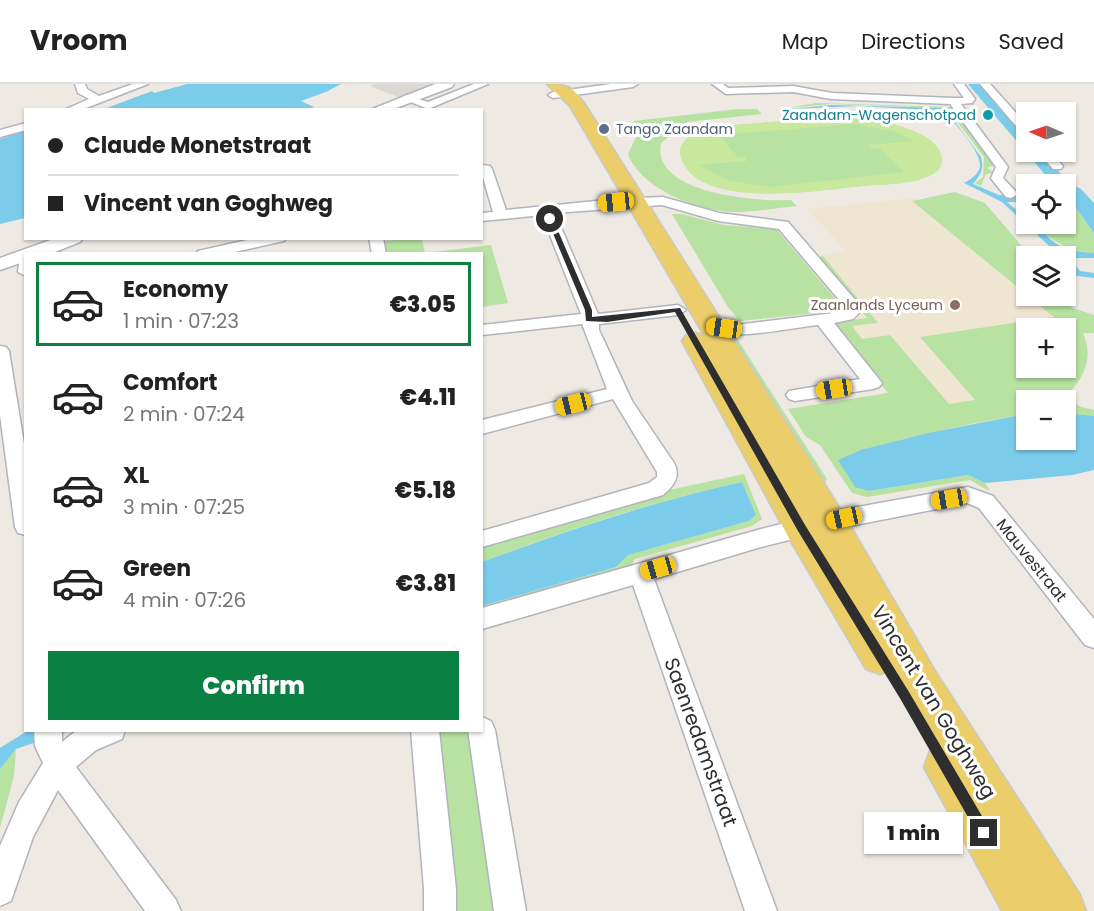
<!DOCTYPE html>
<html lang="en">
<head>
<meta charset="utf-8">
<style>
  body { margin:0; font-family:Poppins,sans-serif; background:#f2f2f2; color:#222; height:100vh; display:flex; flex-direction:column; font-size:22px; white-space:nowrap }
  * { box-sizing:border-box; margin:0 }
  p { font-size:20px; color:#767676 }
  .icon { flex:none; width:33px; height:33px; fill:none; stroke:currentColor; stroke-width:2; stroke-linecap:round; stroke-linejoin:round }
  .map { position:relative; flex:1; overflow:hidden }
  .side { position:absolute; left:24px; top:168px; width:459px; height:480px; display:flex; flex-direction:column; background:#fff; border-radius:0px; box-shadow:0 2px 4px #0004 }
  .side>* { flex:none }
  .banner { position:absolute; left:24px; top:24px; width:459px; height:132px; border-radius:0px; box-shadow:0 2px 4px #0004; display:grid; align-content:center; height:132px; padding:0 24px; background:#fff }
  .needle { width:39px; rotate:272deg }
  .tools { position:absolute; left:1016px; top:18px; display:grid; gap:12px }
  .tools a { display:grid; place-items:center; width:60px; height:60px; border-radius:0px; background:#fff; box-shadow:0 2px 4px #0004; font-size:30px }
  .end { position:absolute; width:27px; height:27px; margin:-14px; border:8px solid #2e2e2e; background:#fff; box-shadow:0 0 0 3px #fff }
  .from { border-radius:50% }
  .bubble { position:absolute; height:42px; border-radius:0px; background:#fff; box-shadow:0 2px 4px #0004; font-size:20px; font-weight:800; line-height:42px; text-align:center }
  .car { position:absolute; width:18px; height:36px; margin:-18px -9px; border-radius:8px; box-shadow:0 0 4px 2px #0007; background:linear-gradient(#f5c518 24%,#345 0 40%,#f5c518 0 76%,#345 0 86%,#f5c518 0) }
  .banner b { display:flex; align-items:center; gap:21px; height:57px; font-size:22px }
  .banner b+b { border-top:2px solid #e0e0e0 }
  .banner i { width:15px; height:15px; background:#222 }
  ul { padding:10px 0 0; list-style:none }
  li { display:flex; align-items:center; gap:18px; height:84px; margin:0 12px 9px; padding:0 12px; border:3px solid transparent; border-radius:0px }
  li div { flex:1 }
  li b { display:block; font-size:22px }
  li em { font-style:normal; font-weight:800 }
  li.on { border-color:#0b8043 }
  li>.icon { width:54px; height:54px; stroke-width:1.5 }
  .button { display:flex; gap:12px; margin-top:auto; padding:12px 24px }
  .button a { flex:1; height:69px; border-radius:0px; background:#0b8043; color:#fff; font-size:24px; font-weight:800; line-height:69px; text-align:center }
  header { display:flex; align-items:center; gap:36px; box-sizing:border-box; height:84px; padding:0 30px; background:#fff; border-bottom:2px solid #e0e0e0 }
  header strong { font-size:28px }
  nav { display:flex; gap:33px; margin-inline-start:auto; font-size:21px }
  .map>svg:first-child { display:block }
  .education { fill:#efe6d2 }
  .green { fill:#b7e2a1; fill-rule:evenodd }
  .pitch { fill:#c8e89e; fill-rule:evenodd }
  .plaza { fill:#dbd8d4 }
  .water { fill:#7bccea }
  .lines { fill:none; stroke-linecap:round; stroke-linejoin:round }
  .minor-casing { stroke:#b2b3bd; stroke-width:3 }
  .tertiary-casing { stroke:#b2b3bd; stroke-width:3 }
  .primary-casing { stroke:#c9c9c9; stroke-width:3 }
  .minor { fill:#fff; fill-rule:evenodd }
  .tertiary { fill:#fff; fill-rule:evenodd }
  .primary { fill:#ebce69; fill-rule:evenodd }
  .route { fill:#2e2e2e }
  .culture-dot { fill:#0f9aa8; stroke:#fff; stroke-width:2 }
  .service-dot { fill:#5c6f8a; stroke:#fff; stroke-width:2 }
  .education-dot { fill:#8d6e63; stroke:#fff; stroke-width:2 }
  .labels { text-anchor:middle; stroke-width:6; stroke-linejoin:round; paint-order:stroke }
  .far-culture-label { font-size:14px; fill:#0d838f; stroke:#fff; text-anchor:end }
  .far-service-label { font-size:14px; fill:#4e5e75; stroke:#fff; text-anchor:start }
  .far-education-label { font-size:14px; fill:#785e54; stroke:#fff; text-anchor:end }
  .street-label { font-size:16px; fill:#2e2e2e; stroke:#fff }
  .near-street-label { font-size:20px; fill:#2e2e2e; stroke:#fff }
</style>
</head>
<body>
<header>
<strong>Vroom</strong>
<nav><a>Map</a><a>Directions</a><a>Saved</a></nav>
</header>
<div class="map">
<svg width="1094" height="827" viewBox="0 0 1094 827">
  <rect width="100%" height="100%" fill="#eee9e2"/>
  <!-- education -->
  <path class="education" d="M914,114L929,118L1026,197V212H1043L1065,244H1026V284H1049L954,326L840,242L863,230L817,171L846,167L807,125Z"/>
  <!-- green -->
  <path class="green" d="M816,19L952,23L989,69L995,81L987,84L995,89L986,90L981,102L975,99L983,93L984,73L947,24L831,20L788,24Z
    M738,25H757L762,30L687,38L661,59C650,110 758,118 791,116L797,122C777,124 757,128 737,128C699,128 641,105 628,70L638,49L634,37Z
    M874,30L882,35L879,37C898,41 940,51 942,75C942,82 939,86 933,90C914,101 884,100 862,102C821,106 701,126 682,76C676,61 686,54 698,48L696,44Z
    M955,108L985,119L1030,172H1026V210L912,117Z
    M1065,120L1076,124L1094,149V169C1067,168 1053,156 1032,140H1065Z
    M672,130H682L724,141L776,145L845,226L740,237L728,223Z
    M408,155H422L425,169L491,161L508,219L482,223V170L385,169L383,161L385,157Z
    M823,172L878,239L852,242L862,255L890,251L949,320L975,316L920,253L1054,233L1027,212H1063L1072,224L1094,231V249H1083C1094,274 1084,296 1064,313L1081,323L1094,326V332L1065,329V316H1026V330C962,341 899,353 838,376L869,407L968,391L985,399L990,406H987L970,396L867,413L852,409L820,361L806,353L788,325L888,309L831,239L867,234L816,174ZM1026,244H1065V284H1026Z
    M722,249L734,250L827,395L825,400L816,401Z
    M744,390L762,435L752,442L635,475L629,486L482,528V522L616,483L627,471L749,437L756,431L742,398C653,417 567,446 482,478V463L669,406Z
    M433,647H473L500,827H453Z
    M16,665L14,692L0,744V685Z"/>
  <!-- pitch -->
  <path class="pitch" d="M874,30L882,35L879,37C898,41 940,51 942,75C942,82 939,86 933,90C914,101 884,100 862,102C821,106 701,127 682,76C676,61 686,54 698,48L696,44ZM855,40L893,47L913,57L868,61L872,65L879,64L904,88L770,103L730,97L699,81L747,77L745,73H738L719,51Z"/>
  <!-- plaza -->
  <path class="plaza" d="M374,0H432L434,2L403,15L370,2Z"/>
  <!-- water -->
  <path class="water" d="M187,0H341L328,7L301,17L314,23L308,25H104L152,7L154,9Z
    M968,0H981L1026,52V68H1040L1071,100L1081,105L1094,119V149L1076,124L1065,120V100H1053Z
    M831,21L945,24L981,73C984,86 981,90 973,100L999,111L1026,112V118H1007L1026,134V140C1039,140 1047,154 1057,160C1068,167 1081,168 1094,169V174H1070L1080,187L1094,189V194L1077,192L1065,178V172H1060L1002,118L964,99C971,95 978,91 980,83C982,68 954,39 945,27L859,22L790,25Z
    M25,47V134L0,140V55Z
    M1065,329L1094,332V386L1072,391L985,399L968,391L869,407L855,403L838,376L861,366L928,349L1026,330V356H1065Z
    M742,398L756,431L749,437L628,471L616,483L482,522V478C567,447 653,417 742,398Z
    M27,647H69L16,665L0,685V664Z"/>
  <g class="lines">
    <defs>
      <path id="minor" d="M75,0H85L87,5L99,12L133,0H148L81,26H64L89,15L78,9Z
        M474,0H488L428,25L401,14L406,11L428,18Z
        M611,0H638L633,3L553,14L548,11L553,8Z
        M712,0H723L728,4L793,2L832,9L953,14H964L954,0H964L975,15L972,19L961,20L1008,83L1003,94L1018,110L1011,114L1006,113L993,97L991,94L996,83L950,20L831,15L793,8L726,10Z
        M980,0H990L1026,40V50L1022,49Z
        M26,39V46L0,53V46Z
        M1038,68H1050L1063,82L1061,85H1053Z
        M482,81L490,82L492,85L506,126L616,115L663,113L719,129L788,138L863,225L853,235L834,239L882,299L879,303L873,305L795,317L789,315L786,311L789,307L860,295L818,241C797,243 717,260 704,243L712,238L736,241L842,228L846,224L779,145L718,137L662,121L555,129L598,230L678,221L686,226L678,231L599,240V246L632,317L674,379C681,392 674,402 663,411L482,463V447L649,399L657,393V388L613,315L482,350V336L607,305L582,240L482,251V241L581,230L542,131L482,137V129L493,128L482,90Z
        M256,154H286L284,157L226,170H196L198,167Z
        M369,154H383L386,170H372Z
        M26,175V192L18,188L19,179Z
        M0,262L6,263L9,267L26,372V451L18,449L15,443L0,331Z
        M968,403L993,412L1094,535V564L1085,561L979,424L967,419L830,446L761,463L654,495L777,827H745L633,501L482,545V524L761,445L830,428Z
        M482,633L491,637L495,646L526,827H494L468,646H482Z
        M34,646H62V658L77,646H125L122,655L96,666L76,683L176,816L181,827H145L58,706L33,753L11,817L0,822V762L19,718L43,679L35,662Z
        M411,646H439L456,805V827H424V805Z"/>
      <path id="tertiary" d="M435,0H454L452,3L391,26H370Z
        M56,154H83L80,158L50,170H26V177L0,186V174Z"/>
      <path id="primary" d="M547,0C569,0 574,4 586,22L842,428L935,587L1079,809L1086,827H1002L924,683L930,667L936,665L891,586L880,590L866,585L789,454L682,257L686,251L695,249L704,251L570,22Z"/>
    </defs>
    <!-- minor casing -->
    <use href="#minor" class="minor-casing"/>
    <!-- tertiary casing -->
    <use href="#tertiary" class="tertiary-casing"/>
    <!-- primary casing -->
    <use href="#primary" class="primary-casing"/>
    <!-- minor -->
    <use href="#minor" class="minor"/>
    <!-- tertiary -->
    <use href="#tertiary" class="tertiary"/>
    <!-- primary -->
    <use href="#primary" class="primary"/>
  </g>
  <!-- route -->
  <path class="route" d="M550,133L553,135L592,226V233L680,224L805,441L909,608L989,744L991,749L989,754L984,756L980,754L901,616L798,447L675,228L607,238L586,237L585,226L547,135Z"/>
  <!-- markers -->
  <circle class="culture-dot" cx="988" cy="31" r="6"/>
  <circle class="service-dot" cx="604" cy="45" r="6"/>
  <circle class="education-dot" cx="955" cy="221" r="6"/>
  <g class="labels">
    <!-- far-culture labels -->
    <g class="far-culture-label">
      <text x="976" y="36">Zaandam-Wagenschotpad</text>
    </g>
    <!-- far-service labels -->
    <g class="far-service-label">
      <text x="616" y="50">Tango Zaandam</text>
    </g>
    <!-- far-education labels -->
    <g class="far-education-label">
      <text x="943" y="226">Zaanlands Lyceum</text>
    </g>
    <!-- street labels -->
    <g class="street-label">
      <text transform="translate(1032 476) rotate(51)" y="6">Mauvestraat</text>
    </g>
    <!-- near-street labels -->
    <g class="near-street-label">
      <text transform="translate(934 618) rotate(59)" y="7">Vincent van Goghweg</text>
      <text transform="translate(701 658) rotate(70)" y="7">Saenredamstraat</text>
    </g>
  </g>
</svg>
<div class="tools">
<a><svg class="needle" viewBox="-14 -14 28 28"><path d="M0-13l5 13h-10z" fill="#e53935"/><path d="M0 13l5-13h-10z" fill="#767676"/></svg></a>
<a><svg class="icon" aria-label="locate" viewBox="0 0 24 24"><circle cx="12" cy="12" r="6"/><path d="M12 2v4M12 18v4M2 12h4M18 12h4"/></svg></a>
<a><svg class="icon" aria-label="layers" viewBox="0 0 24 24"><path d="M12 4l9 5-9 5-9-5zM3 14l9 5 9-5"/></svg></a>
<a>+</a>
<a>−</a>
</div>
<i class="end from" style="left:550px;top:135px"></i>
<i class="end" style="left:984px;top:749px"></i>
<div class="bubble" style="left:864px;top:728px;width:99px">1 min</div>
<i class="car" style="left:616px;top:118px;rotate:264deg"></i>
<i class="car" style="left:724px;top:244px;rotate:278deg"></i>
<i class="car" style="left:834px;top:305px;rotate:261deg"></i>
<i class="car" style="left:573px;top:320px;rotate:256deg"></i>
<i class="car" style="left:949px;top:415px;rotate:260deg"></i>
<i class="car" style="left:844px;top:434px;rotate:257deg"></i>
<i class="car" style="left:658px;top:484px;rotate:254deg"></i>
<div class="banner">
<b><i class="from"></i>Claude Monetstraat</b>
<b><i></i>Vincent van Goghweg</b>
</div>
<section class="side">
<ul>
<li class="on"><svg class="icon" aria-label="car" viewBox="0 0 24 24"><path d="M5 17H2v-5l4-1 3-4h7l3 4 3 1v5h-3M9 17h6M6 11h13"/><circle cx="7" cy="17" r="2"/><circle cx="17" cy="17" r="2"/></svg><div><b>Economy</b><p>1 min · 07:23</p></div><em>€3.05</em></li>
<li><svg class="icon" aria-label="car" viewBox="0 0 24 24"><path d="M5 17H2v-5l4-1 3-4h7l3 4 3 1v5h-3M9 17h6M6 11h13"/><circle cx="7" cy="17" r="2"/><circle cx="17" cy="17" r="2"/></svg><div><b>Comfort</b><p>2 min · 07:24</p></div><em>€4.11</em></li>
<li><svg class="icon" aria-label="car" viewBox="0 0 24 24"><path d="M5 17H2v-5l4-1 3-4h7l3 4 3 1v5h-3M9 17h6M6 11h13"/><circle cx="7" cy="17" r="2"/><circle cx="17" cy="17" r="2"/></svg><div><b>XL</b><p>3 min · 07:25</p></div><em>€5.18</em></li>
<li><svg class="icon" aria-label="car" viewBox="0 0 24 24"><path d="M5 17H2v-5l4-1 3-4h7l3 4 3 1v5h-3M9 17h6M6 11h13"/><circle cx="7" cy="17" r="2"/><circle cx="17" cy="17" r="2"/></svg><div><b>Green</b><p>4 min · 07:26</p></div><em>€3.81</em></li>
</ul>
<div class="button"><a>Confirm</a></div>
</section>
</div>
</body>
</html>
